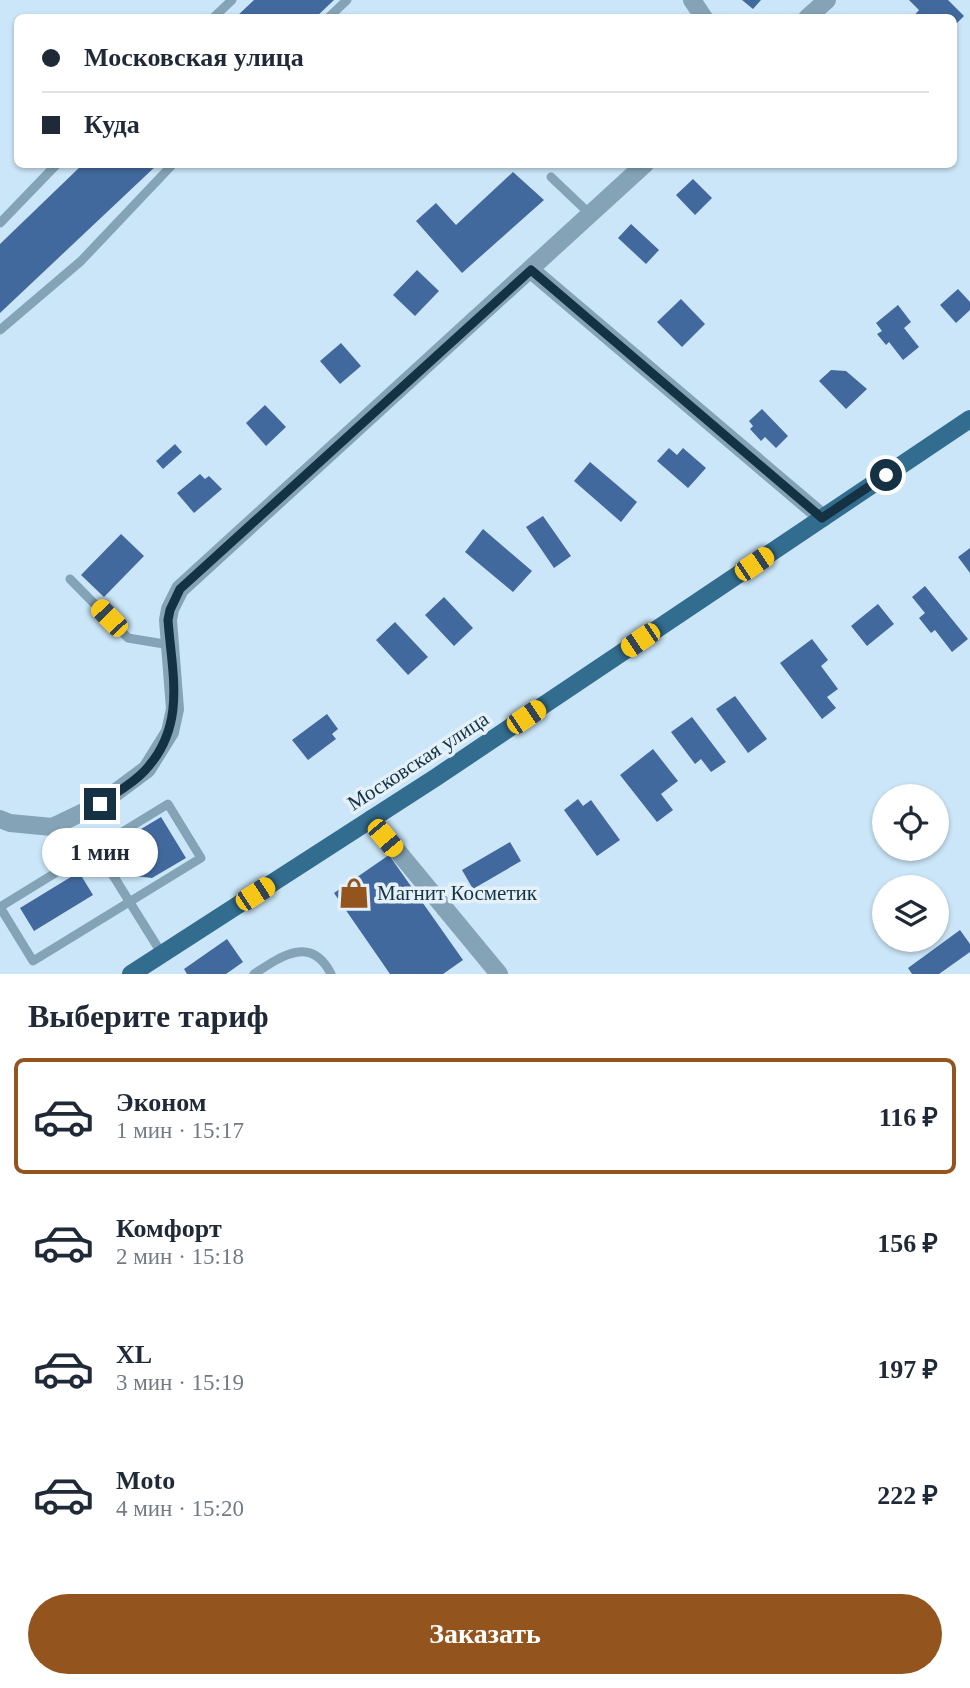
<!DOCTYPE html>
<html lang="ru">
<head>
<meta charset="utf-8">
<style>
  body { margin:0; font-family:"Times New Roman",serif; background:#f6f6f7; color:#1f2937; height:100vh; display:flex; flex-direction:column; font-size:26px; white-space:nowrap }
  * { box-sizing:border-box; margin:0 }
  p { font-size:23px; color:#747a83 }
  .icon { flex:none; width:38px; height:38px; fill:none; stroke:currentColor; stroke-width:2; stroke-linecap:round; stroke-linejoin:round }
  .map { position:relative; height:974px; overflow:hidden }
  .side { display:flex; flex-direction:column; background:#fff; flex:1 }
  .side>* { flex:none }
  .top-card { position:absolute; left:14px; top:14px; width:943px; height:154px; border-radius:10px; box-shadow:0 2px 5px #0004; display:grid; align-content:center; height:154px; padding:0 28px; background:#fff }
  .fabs { position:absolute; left:872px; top:784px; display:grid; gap:14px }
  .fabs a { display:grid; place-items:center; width:77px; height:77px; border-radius:50%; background:#fff; box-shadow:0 2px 5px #0004; font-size:35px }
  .end { position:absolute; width:32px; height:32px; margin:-16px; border:9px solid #143244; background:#fff; box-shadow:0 0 0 4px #fff }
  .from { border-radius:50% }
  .bubble { position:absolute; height:49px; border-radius:24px; background:#fff; box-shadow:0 2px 5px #0004; font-size:23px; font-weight:700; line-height:49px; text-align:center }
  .car { position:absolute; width:21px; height:42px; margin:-21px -10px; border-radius:9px; box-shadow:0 0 5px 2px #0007; background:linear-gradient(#f5c518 24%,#345 0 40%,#f5c518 0 76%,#345 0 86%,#f5c518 0) }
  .top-card b { display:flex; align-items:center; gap:24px; height:66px; font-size:26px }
  .top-card b+b { border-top:2px solid #e0e1e3 }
  .top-card i { width:18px; height:18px; background:#1f2937 }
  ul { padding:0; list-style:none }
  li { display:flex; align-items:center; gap:21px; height:116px; margin:0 14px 10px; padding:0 14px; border:4px solid transparent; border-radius:10px }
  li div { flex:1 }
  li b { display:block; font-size:26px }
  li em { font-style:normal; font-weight:700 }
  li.current { border-color:#94541d }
  li>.icon { width:63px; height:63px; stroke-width:1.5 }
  h2 { padding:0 28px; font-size:32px; line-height:84px }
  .button { display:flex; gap:14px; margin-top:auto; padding:14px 28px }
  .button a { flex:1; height:80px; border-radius:42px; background:#94541d; color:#fff; font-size:28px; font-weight:700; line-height:80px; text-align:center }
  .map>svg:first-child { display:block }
  .building { fill:#42699d }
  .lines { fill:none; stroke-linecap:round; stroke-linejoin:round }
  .lane { stroke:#85a3b6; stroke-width:9 }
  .street { stroke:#85a3b6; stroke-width:18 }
  .primary { stroke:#326c8e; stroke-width:18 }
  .route { stroke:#143244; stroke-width:9 }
  .labels { text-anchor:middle; stroke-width:7; stroke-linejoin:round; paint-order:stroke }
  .street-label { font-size:21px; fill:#143244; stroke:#e4f1fa }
  .poi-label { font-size:21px; fill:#143244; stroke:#e4f1fa; text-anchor:start }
</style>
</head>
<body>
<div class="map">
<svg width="970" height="974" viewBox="0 0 970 974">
  <rect width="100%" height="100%" fill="#cbe6f8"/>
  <!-- building -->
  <path class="building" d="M254,0H334L315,18H235Z
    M742,0H761L753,9Z
    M909,0H948L964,16L954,26V18H912L919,10Z
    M83,164H158L0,313V244Z
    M513,172L544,200L462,273L416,221L436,203L456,225Z
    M693,179L712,198L695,215L676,195Z
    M631,224L659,250L646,264L618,238Z
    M417,270L439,291L415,316L393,295Z
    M958,289L970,302V310L956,323L940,305Z
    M681,299L705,324L682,347L657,322Z
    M898,305L911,322L904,328L919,347L903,360L889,342L886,345L877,334L882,331L876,323Z
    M341,343L361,366L340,384L320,361Z
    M831,370L846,371L867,389L846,409L819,381Z
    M265,405L286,427L266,446L246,423Z
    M762,409L788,436L776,448L765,437L761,441L750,429L753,426L749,421Z
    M175,444L182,452L163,469L156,461Z
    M669,448L677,455L683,448L706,468L688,488L657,461Z
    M590,462L637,502L621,522L574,481Z
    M200,474L205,479L209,476L222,489L194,513L177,493Z
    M543,516L571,556L554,568L526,527Z
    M483,529L532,571L513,592L465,552Z
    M121,534L144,556L104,597L81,575Z
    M970,548V573L958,557Z
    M925,586L968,639L952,652L935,630L931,633L919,618L925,613L912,597Z
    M444,597L473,628L454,646L425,615Z
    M878,604L894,624L867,646L851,626Z
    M395,622L428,657L408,675L376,640Z
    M812,639L828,660L821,666L838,689L827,697L836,708L822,719L780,663Z
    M735,696L767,739L748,753L716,709Z
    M327,714L338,729L332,734L336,739L308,760L292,740Z
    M692,717L726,762L711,772L701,759L695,764L671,732Z
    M653,749L678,781L661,794L673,810L657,822L620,775Z
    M578,799L583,806L591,800L620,840L597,856L564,810Z
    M161,817L186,858L152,878L135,876L116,844Z
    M510,842L521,861L473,889L462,870Z
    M389,855L463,960L443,974H390L334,893Z
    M79,872L93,895L34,931L20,908Z
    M960,930L970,944V952L939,974H912L908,968Z
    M227,939L243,962L226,974H187L184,969Z"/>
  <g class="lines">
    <!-- lane -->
    <path class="lane" d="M213,18L232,0
      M328,18L347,0
      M551,177L591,215
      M0,223L57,164
      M0,330L81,261L173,164
      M70,579L128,638L170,645
      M0,907L33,961L201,858L168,804L96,848L162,954
      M0,907L96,848
      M254,974C280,957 311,934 331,974"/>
    <!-- street -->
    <path class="street" d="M692,0L704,18
      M807,18L827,0
      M531,270L823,518
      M0,819L10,823L52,827L100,804L147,769L170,732L175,709L168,620L170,609L180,589L645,164
      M371,819L499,974"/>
    <!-- primary -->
    <path class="primary" d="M131,974L435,778L970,419"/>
  </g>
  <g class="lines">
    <!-- route -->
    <path class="route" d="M100,804C115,793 136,782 148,767C186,723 172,674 168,620L170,610L180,589L531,270L822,518L886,475"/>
  </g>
  <!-- icons -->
  <defs>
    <symbol id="shop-bare" viewBox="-9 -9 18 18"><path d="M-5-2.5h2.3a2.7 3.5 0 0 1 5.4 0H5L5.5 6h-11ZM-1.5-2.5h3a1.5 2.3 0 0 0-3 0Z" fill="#94541d" stroke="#e4f1fa" stroke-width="2.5" paint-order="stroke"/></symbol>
  </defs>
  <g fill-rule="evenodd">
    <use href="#shop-bare" x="332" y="871" width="44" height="44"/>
  </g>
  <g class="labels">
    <!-- street labels -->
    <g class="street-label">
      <text transform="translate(418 761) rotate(-33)" y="7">Московская улица</text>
    </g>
    <!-- poi labels -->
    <g class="poi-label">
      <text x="377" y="900">Магнит Косметик</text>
    </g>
  </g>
</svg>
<div class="fabs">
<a><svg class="icon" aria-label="locate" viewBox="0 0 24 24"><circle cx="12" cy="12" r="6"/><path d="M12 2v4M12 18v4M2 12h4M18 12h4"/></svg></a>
<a><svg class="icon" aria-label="layers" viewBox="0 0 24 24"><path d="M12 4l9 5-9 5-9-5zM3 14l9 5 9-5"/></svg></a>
</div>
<i class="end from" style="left:886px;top:475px"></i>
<i class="end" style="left:100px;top:804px"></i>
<div class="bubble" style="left:42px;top:828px;width:116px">1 мин</div>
<i class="car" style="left:754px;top:564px;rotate:56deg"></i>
<i class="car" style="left:109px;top:618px;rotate:316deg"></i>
<i class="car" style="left:640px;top:640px;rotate:236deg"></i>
<i class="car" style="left:526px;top:717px;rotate:56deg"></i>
<i class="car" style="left:385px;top:838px;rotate:140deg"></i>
<i class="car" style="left:255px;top:894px;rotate:57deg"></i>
<div class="top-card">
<b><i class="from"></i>Московская улица</b>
<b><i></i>Куда</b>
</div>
</div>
<section class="side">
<h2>Выберите тариф</h2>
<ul>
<li class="current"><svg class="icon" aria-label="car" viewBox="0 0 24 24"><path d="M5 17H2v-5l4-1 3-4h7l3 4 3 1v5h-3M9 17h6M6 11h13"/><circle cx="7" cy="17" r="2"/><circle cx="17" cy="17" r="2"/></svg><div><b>Эконом</b><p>1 мин · 15:17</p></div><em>116 ₽</em></li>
<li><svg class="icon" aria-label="car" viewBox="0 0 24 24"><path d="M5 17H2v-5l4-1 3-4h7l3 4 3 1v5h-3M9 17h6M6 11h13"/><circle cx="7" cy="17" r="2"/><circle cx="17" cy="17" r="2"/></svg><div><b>Комфорт</b><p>2 мин · 15:18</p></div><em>156 ₽</em></li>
<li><svg class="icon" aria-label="car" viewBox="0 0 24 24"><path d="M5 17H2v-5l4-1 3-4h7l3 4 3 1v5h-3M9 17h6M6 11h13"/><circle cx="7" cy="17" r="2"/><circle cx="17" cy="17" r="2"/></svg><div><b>XL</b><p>3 мин · 15:19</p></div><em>197 ₽</em></li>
<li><svg class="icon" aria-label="car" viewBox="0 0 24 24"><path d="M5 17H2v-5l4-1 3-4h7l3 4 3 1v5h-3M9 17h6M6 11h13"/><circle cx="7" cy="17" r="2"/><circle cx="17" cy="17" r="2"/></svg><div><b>Moto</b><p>4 мин · 15:20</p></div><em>222 ₽</em></li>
</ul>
<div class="button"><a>Заказать</a></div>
</section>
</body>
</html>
